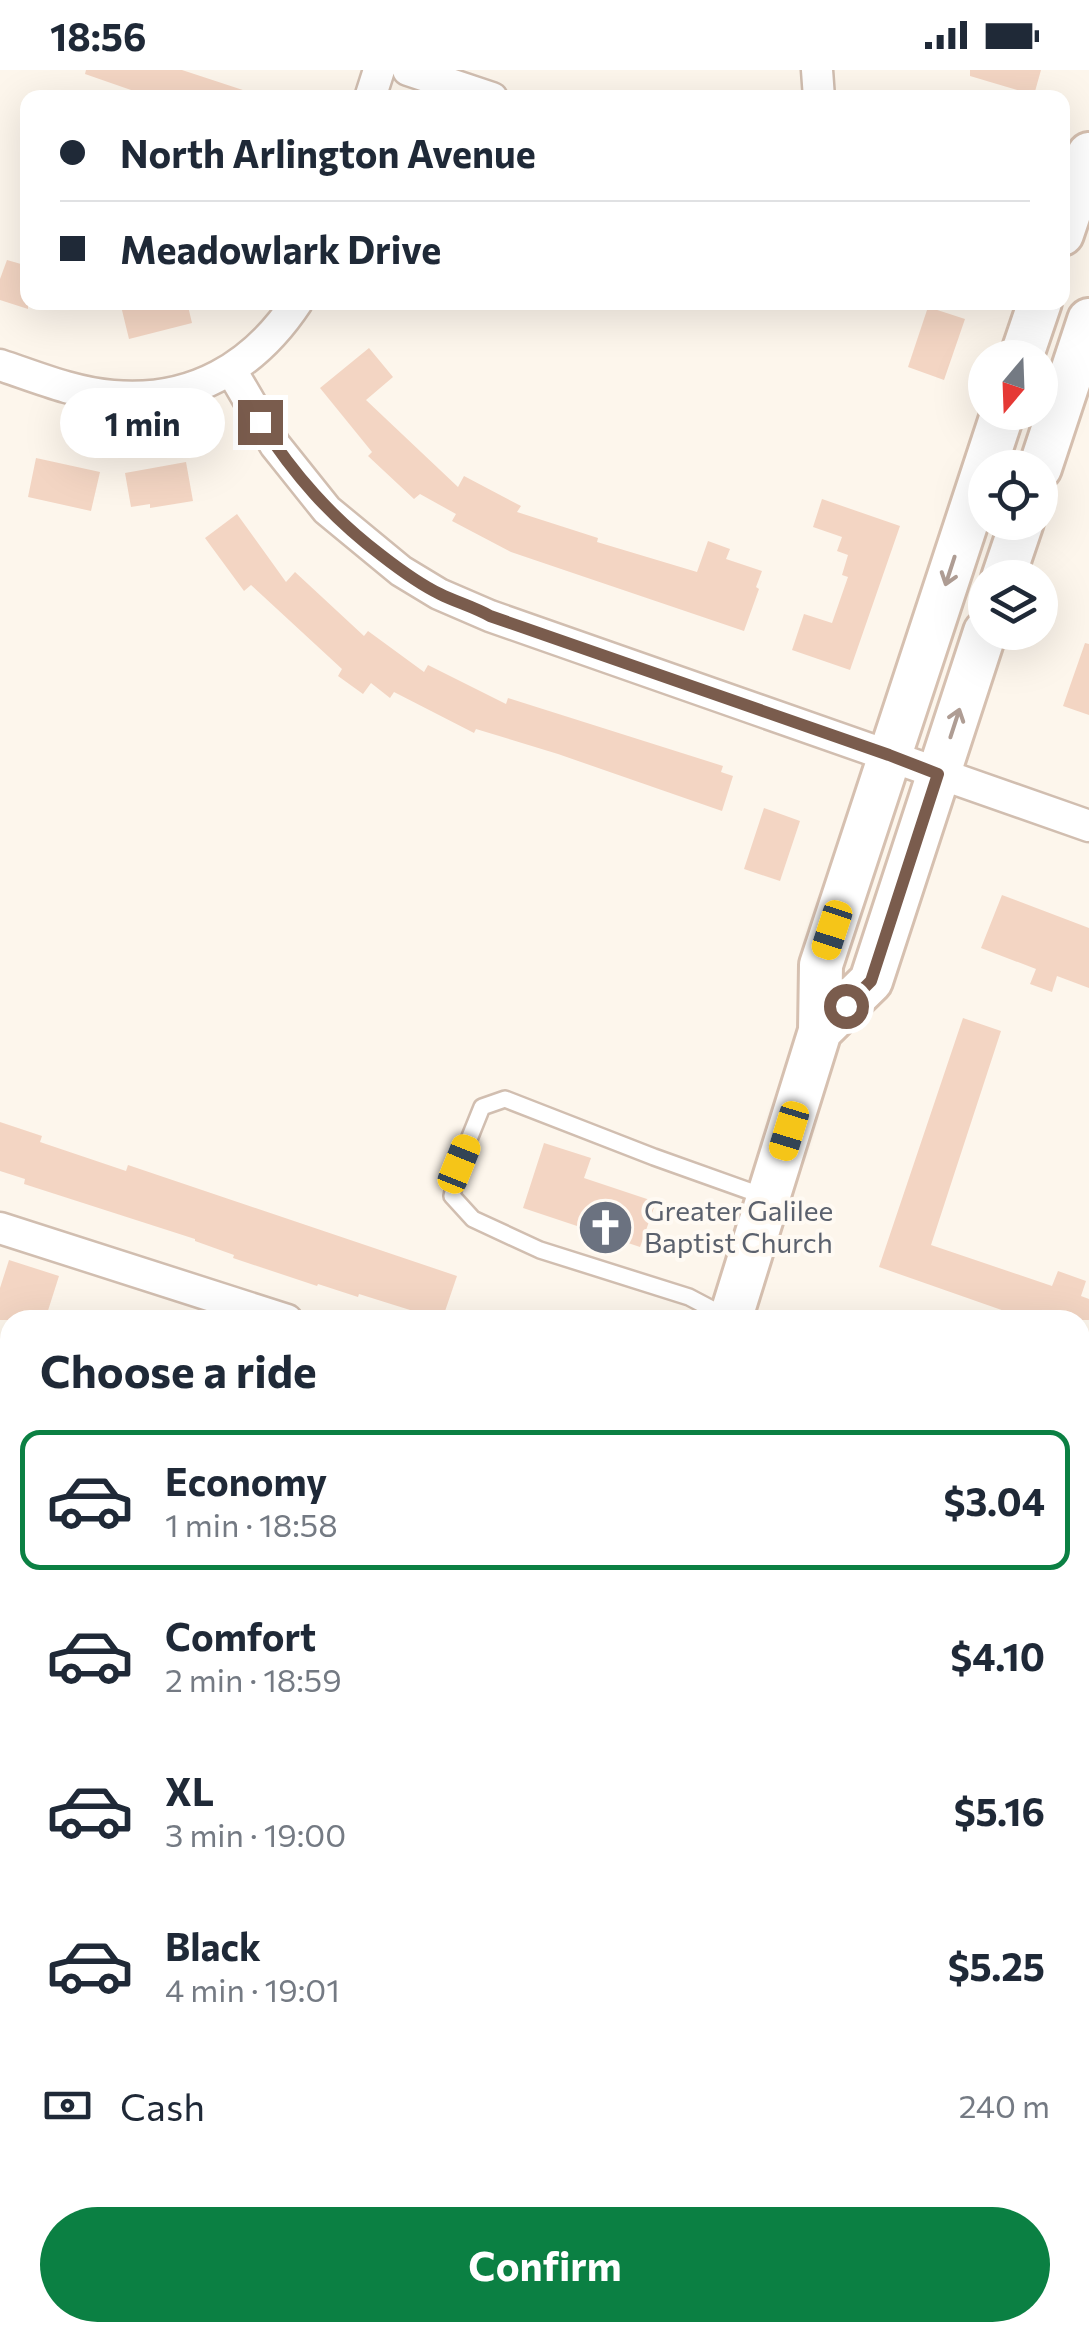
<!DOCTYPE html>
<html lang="en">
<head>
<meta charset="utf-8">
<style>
  body { margin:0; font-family:Commissioner,sans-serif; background:#f2f2f3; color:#1f2937; height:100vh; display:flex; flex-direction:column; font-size:38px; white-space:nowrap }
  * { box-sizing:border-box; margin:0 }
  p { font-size:32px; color:#747a83 }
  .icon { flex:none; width:55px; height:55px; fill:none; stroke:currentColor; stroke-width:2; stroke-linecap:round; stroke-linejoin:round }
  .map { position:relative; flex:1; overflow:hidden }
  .side { position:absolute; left:0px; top:1240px; width:1090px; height:1032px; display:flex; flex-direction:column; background:#fff; border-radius:30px 30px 0 0; box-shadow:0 10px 40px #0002 }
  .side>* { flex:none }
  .hud { position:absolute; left:20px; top:20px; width:1050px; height:220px; border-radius:20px; box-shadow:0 10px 40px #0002; display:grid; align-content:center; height:220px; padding:0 40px; background:#fff }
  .needle { width:65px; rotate:199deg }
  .tools { position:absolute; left:968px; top:270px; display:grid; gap:20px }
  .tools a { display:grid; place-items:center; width:90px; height:90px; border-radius:50%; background:#fff; box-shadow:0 10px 40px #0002; font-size:50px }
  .end { position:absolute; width:45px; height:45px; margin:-22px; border:12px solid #7a5c4d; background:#fff; box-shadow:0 0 0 5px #fff }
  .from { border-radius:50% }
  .bubble { position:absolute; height:70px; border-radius:35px; background:#fff; box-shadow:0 10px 40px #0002; font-size:32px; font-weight:700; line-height:70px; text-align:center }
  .car { position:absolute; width:30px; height:60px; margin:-30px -15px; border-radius:12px; box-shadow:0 0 8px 2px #0007; background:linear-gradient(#f5c518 24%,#345 0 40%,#f5c518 0 76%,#345 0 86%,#f5c518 0) }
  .hud b { display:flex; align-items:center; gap:35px; height:95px; font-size:38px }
  .hud b+b { border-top:2px solid #e0e1e3 }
  .hud i { width:25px; height:25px; background:#1f2937 }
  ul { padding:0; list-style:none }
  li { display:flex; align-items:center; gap:30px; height:140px; margin:0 20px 15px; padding:0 20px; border:5px solid transparent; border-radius:20px }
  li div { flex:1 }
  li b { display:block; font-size:38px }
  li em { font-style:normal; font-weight:700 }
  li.on { border-color:#0b8043 }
  li>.icon { width:90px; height:90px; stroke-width:1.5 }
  h2 { padding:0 40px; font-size:45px; line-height:120px }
  .pay { display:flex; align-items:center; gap:25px; height:110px; padding:0 40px; font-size:38px }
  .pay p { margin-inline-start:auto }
  .action { display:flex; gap:20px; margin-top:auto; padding:20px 40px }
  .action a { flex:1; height:115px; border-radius:60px; background:#0b8043; color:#fff; font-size:40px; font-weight:700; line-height:115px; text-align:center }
  .status { display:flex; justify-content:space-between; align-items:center; height:70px; padding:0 50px; background:#fff; direction:ltr }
  .status svg { height:28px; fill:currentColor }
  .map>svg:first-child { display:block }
  .building { fill:#f3d5c3 }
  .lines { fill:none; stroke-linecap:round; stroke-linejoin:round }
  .lane-casing { stroke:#d1beb0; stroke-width:20 }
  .street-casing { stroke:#d1beb0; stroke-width:35 }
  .secondary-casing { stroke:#d6c0b0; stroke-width:48 }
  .lane { stroke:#fff; stroke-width:15 }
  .street { stroke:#fff; stroke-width:30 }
  .secondary { stroke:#fff; stroke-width:42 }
  .oneway { stroke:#af9d94 }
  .route { stroke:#7a5c4d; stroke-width:12 }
  .labels { text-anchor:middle; stroke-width:8; stroke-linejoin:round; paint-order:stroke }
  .worship-label { font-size:28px; fill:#5b616d; stroke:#fffaf3; text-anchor:start }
</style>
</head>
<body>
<div class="status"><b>18:56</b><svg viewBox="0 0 49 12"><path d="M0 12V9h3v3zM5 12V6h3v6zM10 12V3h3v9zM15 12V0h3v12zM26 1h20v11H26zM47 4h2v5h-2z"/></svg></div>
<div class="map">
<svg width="1089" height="2272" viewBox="0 0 1089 2272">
  <rect width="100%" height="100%" fill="#fdf6ec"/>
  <!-- building -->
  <path class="building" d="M86,0H182L252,23L251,28H154L85,4Z
    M970,0H1041L1034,25L970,6Z
    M7,190L28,196V239L0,230V209Z
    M120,232H187L192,253L129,269Z
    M928,237L965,249L944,310L908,297Z
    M369,278L393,307L366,330L458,417L464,406L521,436L517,442L598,468L597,472L697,502L708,471L730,479L726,489L762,501L756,517L759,519L744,561L511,482L452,451L456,444L420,424L414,429L368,386L372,382L320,318Z
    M36,388L100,402L91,441L28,427Z
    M186,392L193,431L150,438V434L131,437L125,403Z
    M822,429L900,456L850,600L792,580L804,544L832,553L848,507L842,505L848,485L837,481L842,467L813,457Z
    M237,444L286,512L295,502L364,566L368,561L424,602L428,595L506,634L508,628L723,696L721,702L733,706L722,741L558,684L476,659L474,663L394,622L390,628L371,613L363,624L338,606L342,599L251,515L244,521L205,468Z
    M1085,573L1089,574V645L1063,636Z
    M764,738L800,751L780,811L744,799Z
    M1002,825L1089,858V918L1057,906L1052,922L1030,914L1036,899L981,878Z
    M963,948L1001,961L931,1175L1052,1216L1058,1201L1086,1211L1081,1226L1089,1229V1250H1030L879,1197Z
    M0,1052L42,1066L40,1072L126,1101L128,1095L457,1206L442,1250L359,1224L358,1227L318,1214L317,1216L233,1188L234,1185L195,1171V1169L24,1114L25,1109L0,1101Z
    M544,1073L591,1088L584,1108L656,1132L640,1177L523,1138Z
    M9,1190L59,1206L45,1250H0V1218Z"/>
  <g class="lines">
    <defs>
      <path id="lane" d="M727,1247L689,1227L540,1180L473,1149L452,1126L459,1094L482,1037L505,1029L654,1087L766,1127"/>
      <path id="street" d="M408,0L492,28
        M817,0L819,28
        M370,28L379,0
        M0,295C36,307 74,323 113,326C192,333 254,297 297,232
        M231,300L275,375L327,440L401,501L439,524L490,546L1089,756
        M0,1158L287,1250
        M0,1356L10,1360
        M1080,1372L1089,1375
        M0,1619L10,1622
        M0,1815L10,1819
        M1080,1836L1089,1809
        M60,2272L63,2262
        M124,2272L127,2262
        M936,2272L939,2262"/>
      <path id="secondary" d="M1062,164L1089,84
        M1021,288L1040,232
        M1040,398L1089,250
        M1003,508L1022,452
        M820,961L871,911L985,562
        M730,1250L820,961L821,895L1003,342
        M391,2272L394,2262"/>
    </defs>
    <!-- lane casing -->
    <use href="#lane" class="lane-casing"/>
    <!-- street casing -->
    <use href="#street" class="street-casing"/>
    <!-- secondary casing -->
    <use href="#secondary" class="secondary-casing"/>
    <!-- lane -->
    <use href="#lane" class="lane"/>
    <!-- street -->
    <use href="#street" class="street"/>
    <!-- secondary -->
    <use href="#secondary" class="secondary"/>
  </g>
  <!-- one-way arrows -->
  <defs><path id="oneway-shaft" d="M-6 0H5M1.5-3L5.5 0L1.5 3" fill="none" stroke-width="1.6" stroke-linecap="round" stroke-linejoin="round" transform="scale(2.5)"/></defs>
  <g class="oneway">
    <use href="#oneway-shaft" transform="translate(950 501) rotate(108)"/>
    <use href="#oneway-shaft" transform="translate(955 653) rotate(-72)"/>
  </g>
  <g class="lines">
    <!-- route -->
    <path class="route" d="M260,352C294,405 331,447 381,485C399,499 419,514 440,524C456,532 474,537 490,546L889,685L938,704L871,911L846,936"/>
  </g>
  <!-- icons -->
  <defs>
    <symbol id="church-disc" viewBox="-11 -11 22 22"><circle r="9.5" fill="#6b7280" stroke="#fffaf3"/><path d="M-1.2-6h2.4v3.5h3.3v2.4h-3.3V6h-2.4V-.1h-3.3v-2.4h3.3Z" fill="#fff"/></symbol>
  </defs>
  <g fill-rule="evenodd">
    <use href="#church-disc" x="574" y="1126" width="63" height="63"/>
  </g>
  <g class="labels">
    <!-- worship labels -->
    <g class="worship-label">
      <text x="644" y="1151">Greater Galilee<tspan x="644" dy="32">Baptist Church</tspan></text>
    </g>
  </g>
</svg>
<div class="tools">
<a><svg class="needle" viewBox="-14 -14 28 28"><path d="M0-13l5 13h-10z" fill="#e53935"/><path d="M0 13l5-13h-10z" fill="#747a83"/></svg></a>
<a><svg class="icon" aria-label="locate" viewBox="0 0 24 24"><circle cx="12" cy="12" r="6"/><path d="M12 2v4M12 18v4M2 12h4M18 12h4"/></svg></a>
<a><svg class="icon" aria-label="layers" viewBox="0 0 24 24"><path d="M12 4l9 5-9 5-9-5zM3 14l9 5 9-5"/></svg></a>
</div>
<i class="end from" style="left:846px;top:936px"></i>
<i class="end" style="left:260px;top:352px"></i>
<div class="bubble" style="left:60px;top:318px;width:165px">1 min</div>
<i class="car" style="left:832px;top:860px;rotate:198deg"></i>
<i class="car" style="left:789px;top:1061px;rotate:197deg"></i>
<i class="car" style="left:459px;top:1094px;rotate:22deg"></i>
<div class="hud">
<b><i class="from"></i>North Arlington Avenue</b>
<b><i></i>Meadowlark Drive</b>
</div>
<section class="side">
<h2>Choose a ride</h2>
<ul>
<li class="on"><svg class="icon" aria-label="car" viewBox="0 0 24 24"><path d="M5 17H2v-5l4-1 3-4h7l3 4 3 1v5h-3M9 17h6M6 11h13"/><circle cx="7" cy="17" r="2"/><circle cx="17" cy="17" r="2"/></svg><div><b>Economy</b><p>1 min · 18:58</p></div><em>$3.04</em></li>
<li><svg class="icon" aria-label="car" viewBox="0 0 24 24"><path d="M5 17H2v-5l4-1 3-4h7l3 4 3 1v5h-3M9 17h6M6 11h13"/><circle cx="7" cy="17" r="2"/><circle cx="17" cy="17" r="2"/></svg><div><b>Comfort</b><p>2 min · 18:59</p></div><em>$4.10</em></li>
<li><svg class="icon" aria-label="car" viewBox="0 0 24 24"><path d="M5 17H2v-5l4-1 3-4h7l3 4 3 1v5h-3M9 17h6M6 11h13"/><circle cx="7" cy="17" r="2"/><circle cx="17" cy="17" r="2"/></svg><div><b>XL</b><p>3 min · 19:00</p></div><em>$5.16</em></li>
<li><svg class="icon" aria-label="car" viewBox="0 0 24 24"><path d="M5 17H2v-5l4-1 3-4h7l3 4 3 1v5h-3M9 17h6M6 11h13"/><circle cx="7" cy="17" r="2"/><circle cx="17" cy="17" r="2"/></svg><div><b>Black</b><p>4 min · 19:01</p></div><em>$5.25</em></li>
</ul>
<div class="pay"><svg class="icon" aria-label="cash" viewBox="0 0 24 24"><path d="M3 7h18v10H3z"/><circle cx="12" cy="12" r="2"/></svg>Cash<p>240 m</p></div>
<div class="action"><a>Confirm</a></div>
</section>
</div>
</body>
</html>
